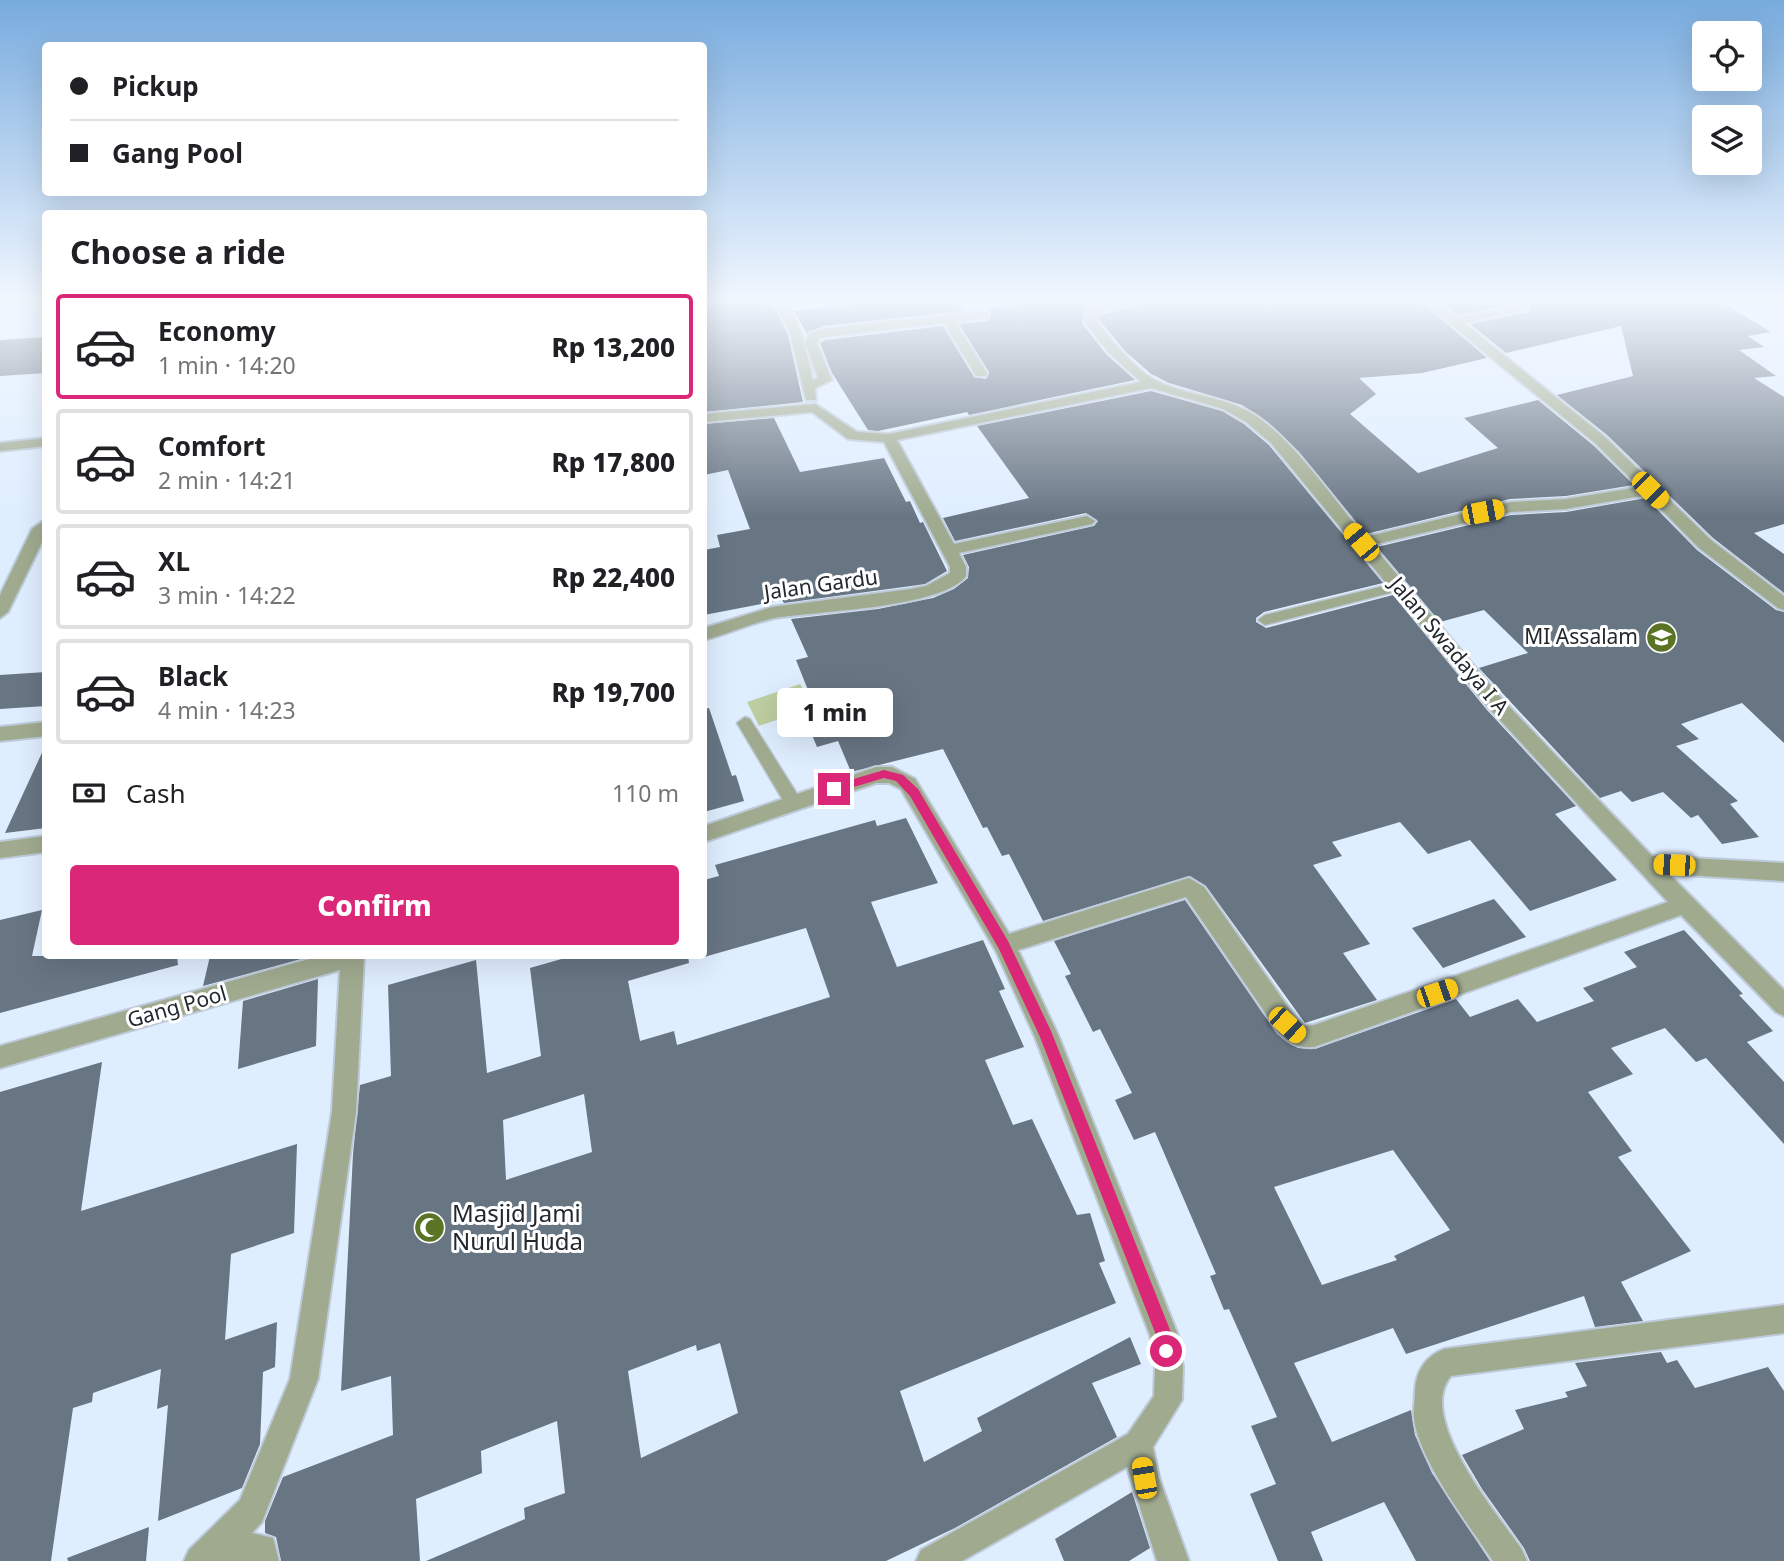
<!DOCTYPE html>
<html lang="en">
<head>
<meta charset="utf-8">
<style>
  body { margin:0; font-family:"Noto Sans",sans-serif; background:#f2f2f2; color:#202124; height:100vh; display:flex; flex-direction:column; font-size:26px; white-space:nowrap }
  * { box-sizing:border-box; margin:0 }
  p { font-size:23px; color:#757577 }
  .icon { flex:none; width:38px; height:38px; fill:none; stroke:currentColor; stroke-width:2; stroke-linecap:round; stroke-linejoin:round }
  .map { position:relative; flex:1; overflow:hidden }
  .drawer { position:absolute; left:42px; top:210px; width:665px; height:749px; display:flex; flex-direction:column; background:#fff; border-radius:7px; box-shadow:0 7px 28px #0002 }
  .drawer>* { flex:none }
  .banner { position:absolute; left:42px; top:42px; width:665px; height:154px; border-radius:7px; box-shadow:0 7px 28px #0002; display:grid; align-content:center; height:154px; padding:0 28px; background:#fff }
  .fabs { position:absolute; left:1692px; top:21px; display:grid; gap:14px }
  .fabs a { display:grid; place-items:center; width:70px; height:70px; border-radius:7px; background:#fff; box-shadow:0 7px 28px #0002; font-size:35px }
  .end { position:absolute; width:32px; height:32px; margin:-16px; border:9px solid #db2777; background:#fff; box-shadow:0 0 0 4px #fff }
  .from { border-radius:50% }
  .bubble { position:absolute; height:49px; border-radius:7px; background:#fff; box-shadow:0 7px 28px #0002; font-size:23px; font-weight:800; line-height:49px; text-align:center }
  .car { position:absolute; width:21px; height:42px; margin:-21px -10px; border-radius:9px; box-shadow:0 0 5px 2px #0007; background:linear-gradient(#f5c518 24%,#345 0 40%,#f5c518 0 76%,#345 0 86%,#f5c518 0) }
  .banner b { display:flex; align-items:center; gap:24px; height:66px; font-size:26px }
  .banner b+b { border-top:2px solid #e0e0e0 }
  .banner i { width:18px; height:18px; background:#202124 }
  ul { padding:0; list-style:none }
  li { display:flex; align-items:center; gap:21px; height:105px; margin:0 14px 10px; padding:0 14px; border:4px solid #e0e0e0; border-radius:7px }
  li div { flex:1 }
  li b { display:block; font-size:26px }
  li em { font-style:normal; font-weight:800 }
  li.on { border-color:#db2777 }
  li>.icon { width:63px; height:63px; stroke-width:1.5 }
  h2 { padding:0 28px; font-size:32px; line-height:84px }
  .pay { display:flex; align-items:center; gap:18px; height:77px; padding:0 28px; font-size:26px }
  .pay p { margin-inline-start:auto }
  .cta { display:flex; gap:14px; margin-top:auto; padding:14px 28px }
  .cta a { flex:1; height:80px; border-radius:7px; background:#db2777; color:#fff; font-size:28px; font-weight:800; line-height:80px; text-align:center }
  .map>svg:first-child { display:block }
  .green { fill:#becea2 }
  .building { fill:#687583; fill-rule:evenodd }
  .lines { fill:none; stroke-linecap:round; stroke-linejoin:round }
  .service-casing { stroke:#bdcad9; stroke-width:3 }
  .minor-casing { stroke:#bdcad9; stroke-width:4 }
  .service { fill:#a0aa8f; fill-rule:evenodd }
  .minor { fill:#a0aa8f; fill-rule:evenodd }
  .route { fill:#db2777 }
  .labels { text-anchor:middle; stroke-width:6; stroke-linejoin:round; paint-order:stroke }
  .street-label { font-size:21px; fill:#23282e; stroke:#fff }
  .poi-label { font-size:21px; fill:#23282e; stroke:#fff; text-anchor:end }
  .near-poi-label { font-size:24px; fill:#23282e; stroke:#fff; text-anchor:start }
</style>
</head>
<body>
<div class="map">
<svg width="1784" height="1561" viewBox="0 0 1784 1561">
  <rect width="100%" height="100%" fill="#dfeeff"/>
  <!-- green -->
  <path class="green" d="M800,684L814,707L759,726L747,702Z"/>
  <!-- building -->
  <path class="building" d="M704,300H771L788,335L803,402L704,412Z
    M887,300H957L964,311L823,326L807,334L794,311Z
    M1040,300H1116L1086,306L1082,323L1106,354L1135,380L969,415L967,412L878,431L868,430L832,373L820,343L825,340L943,326L974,377L986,379L989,372L959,324L988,321L991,312L988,309Z
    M1149,300H1419L1487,358L1422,373L1359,378L1376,394L1350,414L1418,473L1498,448L1464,418L1538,400L1593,445L1634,485L1566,496L1510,499L1366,534L1299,452L1269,423L1242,405L1169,383L1151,374L1126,352L1099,320V316Z
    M1438,300H1718L1771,332L1748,336L1764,347L1739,350L1776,376L1754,378L1784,397V524L1754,533L1784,554V593L1713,538L1607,435L1557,395L1633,376L1621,326L1506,353L1470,324L1530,312L1531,301L1457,315Z
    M46,337V373L0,376V340Z
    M1151,391L1222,411L1244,424L1269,445L1383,583L1264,612L1256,618V622L1266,628L1393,595L1487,710L1576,806L1555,814L1617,880L1530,911L1470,840L1428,854L1400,822L1332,842L1342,856L1313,865L1370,944L1343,953L1377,1000L1305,1023L1206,886L1190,876L1043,921L1009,854L1002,856L987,827L983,828L943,749L851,772L838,741L817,747L805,718L818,715L796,660L808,657L791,619L878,609L933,598L954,589L968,578L969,567L963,555L1094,526L1098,521L1086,513L955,541L943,518L1029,498L977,426Z
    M774,418L800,472L884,458L906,502L910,501L920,523L923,522L947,571L925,584L911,586L784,603L782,600L704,615V550L720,547L717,535L750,529L728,470L704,475V424Z
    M1646,498L1697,550L1776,610L1784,612V743L1742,703L1681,724L1699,739L1676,746L1738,801L1730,804L1759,837L1722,844L1698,815L1691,818L1663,792L1632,802L1621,791L1600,798L1479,668L1528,653L1484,610L1440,622L1377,547L1511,515L1566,512Z
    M46,672V706L0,709V675Z
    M709,708L732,776L736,775L744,801L704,812V709Z
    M46,744V828L5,833Z
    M906,818L938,883L871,902L897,967L983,940L1005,989L999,991L1024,1047L985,1060L1013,1125L1032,1119L1077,1215L1090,1213L1105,1261L1099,1263L1116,1303L900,1391L924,1462L982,1431L977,1418L1130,1337L1141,1364L1092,1383L1117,1437L955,1528L886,1561H426L525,1519L524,1508L565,1493L557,1421L481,1451L482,1473L416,1499L420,1561H281L276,1537L265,1533V1521L283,1477L393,1435L391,1376L341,1391L353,1154L360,1085L391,1076L388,985L476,960L487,1073L541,1056L530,968L572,956H688L689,963L628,981L640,1041L674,1031L677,1045L830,997L806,928L704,957V880L719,876L715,865L875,820L877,826ZM584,1094L592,1152L506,1180L503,1120ZM720,1343L738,1413L641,1458L628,1371L696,1345L697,1351Z
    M1494,899L1526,937L1443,968L1412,928Z
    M1185,900L1277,1034L1298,1048L1315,1049L1456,999L1470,1017L1518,999L1537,1022L1594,1001L1583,988L1637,967L1624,952L1684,930L1743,994L1739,995L1773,1031L1747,1042L1784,1082V1144L1706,1058L1696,1062L1665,1028L1611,1048L1633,1074L1588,1092L1632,1151L1618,1157L1691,1251L1621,1282L1643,1321L1595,1327L1584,1296L1406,1354L1393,1328L1294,1363L1332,1442L1411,1410L1415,1435L1432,1473L1490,1561H1416L1384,1502L1311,1532L1323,1561H1278L1250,1494L1276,1484L1251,1426L1277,1417L1229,1309L1224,1310L1210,1276L1216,1274L1155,1132L1134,1140L1115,1100L1132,1093L1100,1029L1093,1032L1065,976L1071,974L1054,941ZM1393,1150L1450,1230L1394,1256L1397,1260L1322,1285L1274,1187Z
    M42,910L32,956H177L178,965L0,1013V920Z
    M210,956H312L203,986Z
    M318,979L316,1046L238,1069L243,1001Z
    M102,1062L81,1211L297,1144L294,1233L231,1254L225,1340L277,1322L275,1367L263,1372L260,1444L242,1488L158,1521L168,1405L157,1409L161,1369L93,1393L92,1402L73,1408L51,1561H0V1092Z
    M1661,1352L1667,1363L1677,1360L1695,1388L1768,1367L1784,1391V1561H1530L1524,1548L1482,1489L1462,1455L1524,1429L1515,1410L1568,1397L1565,1392L1587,1386L1575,1363Z
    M1132,1492L1150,1548L1129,1561H1064L1055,1539Z
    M149,1527L146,1561H68L67,1558Z"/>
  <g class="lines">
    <defs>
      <path id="service" d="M1400,582L1407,586L1405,589L1265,625L1258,620L1265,615Z
        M745,717L750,719L799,797L801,802L799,807H787L737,723Z"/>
      <path id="minor" d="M774,300H786L802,334L813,380L818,378L805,343L810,333L823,329L984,311L988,312V318L955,322L987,373L986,376H976L944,323L825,337L819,338L817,343L832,380L815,388L816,400H806L790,334Z
        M1127,300H1146L1097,314L1096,321C1110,338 1137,372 1157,381C1187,396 1221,395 1253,414C1291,437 1336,502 1365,537L1511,502L1566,499L1639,487L1595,443L1421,300H1434L1456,318L1529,303V309L1464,323L1605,437L1711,540L1784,596V610L1778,608L1699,548L1647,495L1566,509L1511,512L1372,545L1501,698L1652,856L1784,863V881L1669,874L1784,990V1016L1776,1012L1681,915L1314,1047C1297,1048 1291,1044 1279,1033L1186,897L1018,950L1058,1035L1178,1335L1183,1367L1182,1400L1153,1447L1159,1478L1189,1561H1157L1127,1467L962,1561H916L921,1550L1128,1434L1154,1396L1155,1367L1150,1335L1035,1037L996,951L901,789L889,783H876L704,842V826L876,767H892L915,779L1009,934L1189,878L1204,887L1295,1017L1304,1026L1314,1025L1668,902L1489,708L1271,443L1246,422L1223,409L1151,388L897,440L954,544L1087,516L1095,521L1092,524L959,553L966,567V576C942,608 817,611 775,618C751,623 728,634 704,640V628L772,607L911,589L926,586L950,573V567L884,442L848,439L812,412L704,422V414L815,404L857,432L889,434L1141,382L1108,352L1084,321L1087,309Z
        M46,438V446L0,451V443Z
        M46,519V534L8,612L0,618V595L32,529Z
        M46,722V736L0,741V727Z
        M46,836V852L0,858V842Z
        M320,956H364L356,1112L318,1379L262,1522L252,1533L273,1538L279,1561H184L189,1550L240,1500L290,1379L332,1112L340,970L0,1068V1046Z
        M1784,1305V1333L1451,1376C1415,1418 1498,1514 1522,1550L1527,1561H1493C1469,1525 1418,1459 1414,1418C1413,1410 1415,1400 1415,1391C1416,1371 1426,1356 1444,1349Z"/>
    </defs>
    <!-- service casing -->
    <use href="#service" class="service-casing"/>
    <!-- minor casing -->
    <use href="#minor" class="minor-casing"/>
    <!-- service -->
    <use href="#service" class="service"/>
    <!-- minor -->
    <use href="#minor" class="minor"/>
  </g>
  <!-- sky -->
  <linearGradient id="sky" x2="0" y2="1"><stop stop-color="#78abde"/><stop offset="0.58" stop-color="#f1f7ff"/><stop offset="1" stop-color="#f1f7ff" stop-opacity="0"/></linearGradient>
  <rect width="1784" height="518" fill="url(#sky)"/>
  <!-- route -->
  <path class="route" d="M884,770L903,775L918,789L1008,941L1051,1031L1172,1335L1175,1351L1172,1356L1166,1359L1161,1356L1156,1335L1040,1037L999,949L910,796L896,781L884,778L834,793L829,789L830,786Z"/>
  <!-- icons -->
  <defs>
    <symbol id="school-disc" viewBox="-11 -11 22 22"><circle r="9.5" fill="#5b7324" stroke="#fff"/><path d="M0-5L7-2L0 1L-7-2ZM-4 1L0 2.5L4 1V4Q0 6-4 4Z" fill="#fff"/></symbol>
    <symbol id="mosque-disc" viewBox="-11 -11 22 22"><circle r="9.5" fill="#5b7324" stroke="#fff"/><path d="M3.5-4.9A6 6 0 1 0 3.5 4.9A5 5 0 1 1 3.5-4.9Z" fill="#fff"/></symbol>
  </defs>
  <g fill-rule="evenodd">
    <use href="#school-disc" x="1644" y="620" width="35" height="35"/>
    <use href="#mosque-disc" x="412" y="1210" width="35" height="35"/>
  </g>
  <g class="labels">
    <!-- street labels -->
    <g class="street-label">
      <text transform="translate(821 585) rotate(-8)" y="7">Jalan Gardu</text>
      <text transform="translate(1449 646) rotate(50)" y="7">Jalan Swadaya I A</text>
      <text transform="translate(177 1007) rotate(-16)" y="7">Gang Pool</text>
    </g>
    <!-- poi labels -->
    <g class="poi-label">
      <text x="1638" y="644">MI Assalam</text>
    </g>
    <!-- near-poi labels -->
    <g class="near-poi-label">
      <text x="452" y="1222">Masjid Jami<tspan x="452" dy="28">Nurul Huda</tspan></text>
    </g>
  </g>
</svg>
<div class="fabs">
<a><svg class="icon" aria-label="locate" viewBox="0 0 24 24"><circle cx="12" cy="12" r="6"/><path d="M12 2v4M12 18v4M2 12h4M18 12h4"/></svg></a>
<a><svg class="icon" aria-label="layers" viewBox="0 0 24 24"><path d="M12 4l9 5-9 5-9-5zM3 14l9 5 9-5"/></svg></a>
</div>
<i class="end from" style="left:1166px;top:1351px"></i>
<i class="end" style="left:834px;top:789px"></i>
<div class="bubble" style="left:777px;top:688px;width:116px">1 min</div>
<i class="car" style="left:1650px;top:490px;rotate:135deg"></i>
<i class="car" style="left:1483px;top:512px;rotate:79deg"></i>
<i class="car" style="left:1361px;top:542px;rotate:320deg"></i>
<i class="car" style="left:1674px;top:865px;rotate:272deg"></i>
<i class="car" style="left:1437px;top:993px;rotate:71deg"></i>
<i class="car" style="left:1287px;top:1025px;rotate:133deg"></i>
<i class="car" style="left:1144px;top:1478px;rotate:350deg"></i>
<div class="banner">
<b><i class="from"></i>Pickup</b>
<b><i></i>Gang Pool</b>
</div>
<section class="drawer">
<h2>Choose a ride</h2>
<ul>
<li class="on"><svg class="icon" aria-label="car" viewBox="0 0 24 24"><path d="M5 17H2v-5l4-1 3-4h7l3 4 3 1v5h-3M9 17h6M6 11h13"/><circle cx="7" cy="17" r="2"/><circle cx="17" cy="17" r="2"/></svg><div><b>Economy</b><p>1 min · 14:20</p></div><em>Rp 13,200</em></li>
<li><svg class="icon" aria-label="car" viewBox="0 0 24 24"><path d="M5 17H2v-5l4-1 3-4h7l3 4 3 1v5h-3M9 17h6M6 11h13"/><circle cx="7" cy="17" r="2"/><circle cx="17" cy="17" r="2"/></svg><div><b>Comfort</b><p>2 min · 14:21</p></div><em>Rp 17,800</em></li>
<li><svg class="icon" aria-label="car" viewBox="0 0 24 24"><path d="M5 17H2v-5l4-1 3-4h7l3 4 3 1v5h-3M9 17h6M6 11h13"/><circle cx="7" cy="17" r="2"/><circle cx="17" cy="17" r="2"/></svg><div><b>XL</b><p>3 min · 14:22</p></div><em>Rp 22,400</em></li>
<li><svg class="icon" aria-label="car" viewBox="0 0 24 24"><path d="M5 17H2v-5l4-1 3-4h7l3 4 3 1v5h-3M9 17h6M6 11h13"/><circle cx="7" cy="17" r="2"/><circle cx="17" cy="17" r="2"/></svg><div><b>Black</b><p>4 min · 14:23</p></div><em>Rp 19,700</em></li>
</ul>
<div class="pay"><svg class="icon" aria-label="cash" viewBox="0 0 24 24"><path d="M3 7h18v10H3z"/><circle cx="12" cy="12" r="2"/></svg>Cash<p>110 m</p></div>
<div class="cta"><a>Confirm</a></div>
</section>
</div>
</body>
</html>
